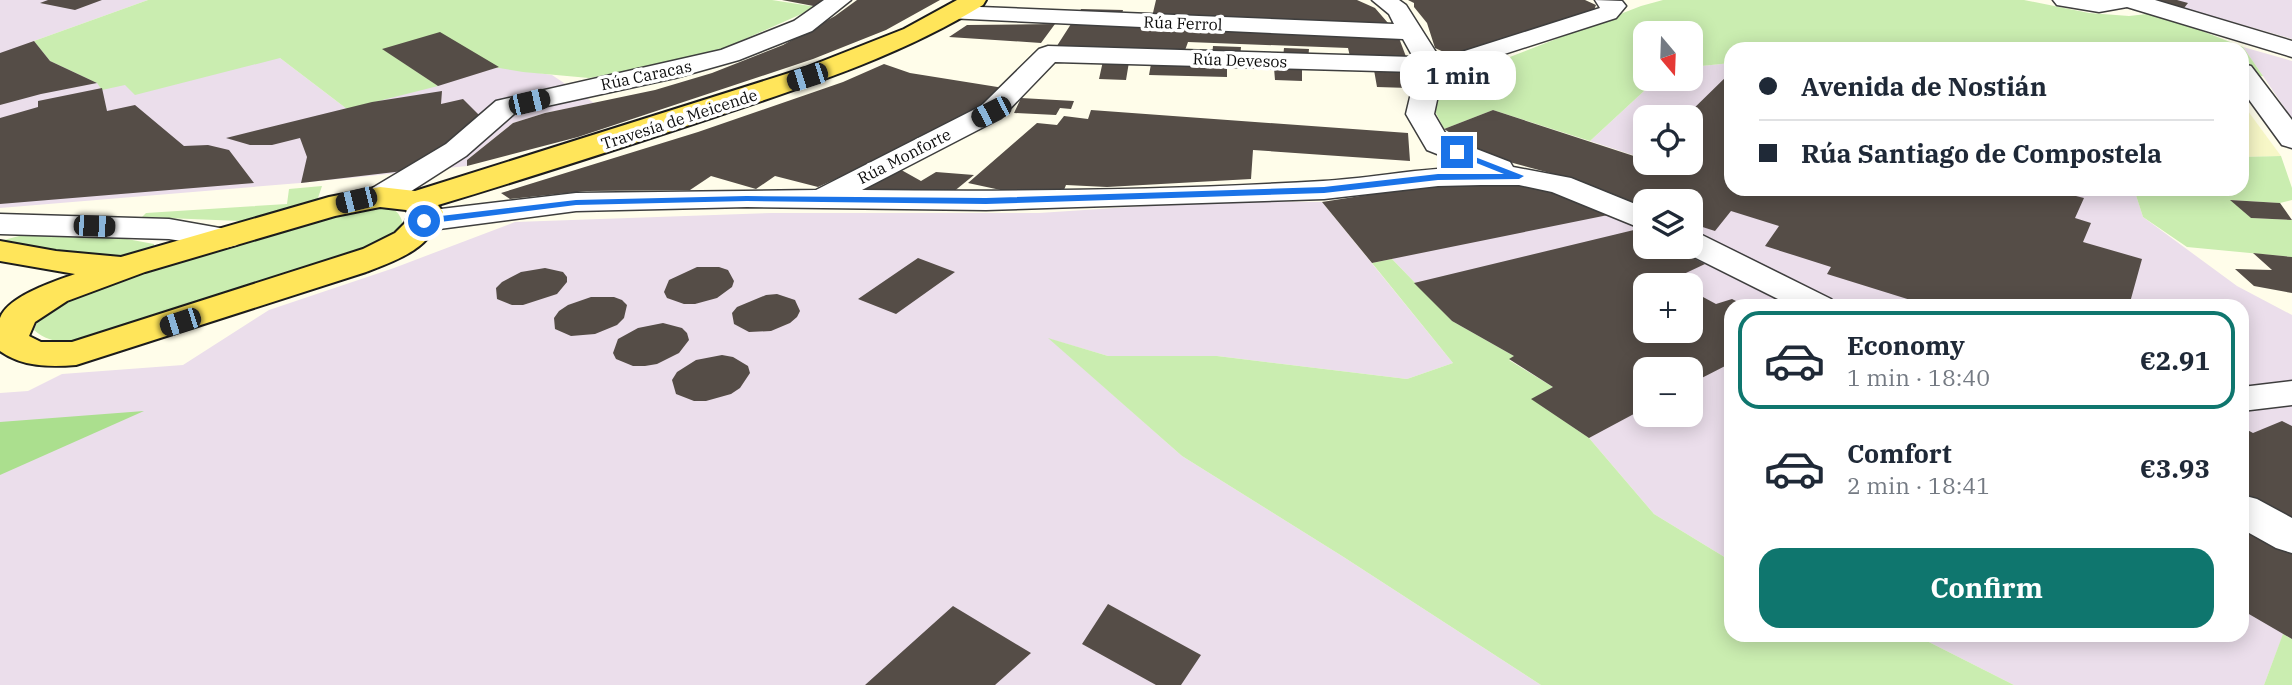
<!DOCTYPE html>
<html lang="en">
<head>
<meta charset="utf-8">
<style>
  body { margin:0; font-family:"IBM Plex Serif",serif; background:#f6f6f7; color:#1f2937; height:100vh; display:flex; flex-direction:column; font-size:26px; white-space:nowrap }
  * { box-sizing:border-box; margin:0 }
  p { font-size:23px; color:#747a83 }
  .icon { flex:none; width:38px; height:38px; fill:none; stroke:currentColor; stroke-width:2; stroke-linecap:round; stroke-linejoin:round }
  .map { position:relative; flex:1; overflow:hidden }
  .drawer { position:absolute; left:1724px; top:299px; width:525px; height:343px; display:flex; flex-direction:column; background:#fff; border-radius:21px; box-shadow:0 4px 18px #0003 }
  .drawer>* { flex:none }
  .hud { position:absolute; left:1724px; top:42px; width:525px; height:154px; border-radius:21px; box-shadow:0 4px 18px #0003; display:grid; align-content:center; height:154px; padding:0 35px; background:#fff }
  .needle { width:46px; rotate:161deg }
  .buttons { position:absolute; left:1633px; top:21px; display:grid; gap:14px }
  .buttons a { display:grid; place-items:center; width:70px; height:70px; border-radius:14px; background:#fff; box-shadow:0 4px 18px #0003; font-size:35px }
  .end { position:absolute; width:32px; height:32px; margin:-16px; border:9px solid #1a73e8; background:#fff; box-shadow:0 0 0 4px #fff }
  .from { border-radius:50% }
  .bubble { position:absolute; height:49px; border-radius:21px; background:#fff; box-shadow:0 4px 18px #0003; font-size:23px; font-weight:700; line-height:49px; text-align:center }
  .car { position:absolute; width:21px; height:42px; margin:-21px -10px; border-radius:9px; box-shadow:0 0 5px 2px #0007; background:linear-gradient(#222 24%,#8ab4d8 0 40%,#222 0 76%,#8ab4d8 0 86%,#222 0) }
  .hud b { display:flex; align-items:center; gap:24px; height:66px; font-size:26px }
  .hud b+b { border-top:2px solid #e0e1e3 }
  .hud i { width:18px; height:18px; background:#1f2937 }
  ul { padding:12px 0 0; list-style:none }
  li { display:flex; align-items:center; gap:21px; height:98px; margin:0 14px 10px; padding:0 21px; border:4px solid transparent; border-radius:21px }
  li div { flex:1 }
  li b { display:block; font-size:26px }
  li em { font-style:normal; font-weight:700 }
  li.active { border-color:#0f766e }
  li>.icon { width:63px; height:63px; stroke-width:1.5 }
  .primary-button { display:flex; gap:14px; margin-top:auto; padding:14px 35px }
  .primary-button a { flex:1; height:80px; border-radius:21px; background:#0f766e; color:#fff; font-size:28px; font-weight:700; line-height:80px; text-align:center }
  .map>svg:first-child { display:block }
  .industrial { fill:#ebdeeb; fill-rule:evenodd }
  .farmland { fill:#f7f7c7 }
  .green { fill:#caedb0 }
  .forest { fill:#abdf8e }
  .building { fill:#554d47 }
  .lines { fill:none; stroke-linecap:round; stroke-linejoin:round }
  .minor-casing { stroke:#3e3e3e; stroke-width:3 }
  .major-casing { stroke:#1c1c1c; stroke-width:4 }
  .minor { fill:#fff; fill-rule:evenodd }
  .major { fill:#ffe55a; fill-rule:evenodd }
  .route { fill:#1a73e8 }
  .labels { text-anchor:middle; stroke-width:7; stroke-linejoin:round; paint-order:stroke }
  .far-street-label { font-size:16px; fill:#0b0b0b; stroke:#fff }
</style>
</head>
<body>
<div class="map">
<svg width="2292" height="685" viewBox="0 0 2292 685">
  <rect width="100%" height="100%" fill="#fffdea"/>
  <!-- industrial -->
  <path class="industrial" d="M0,0H148L34,41L280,58L347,109L499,67L552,75L594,103L545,113L513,123L467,160V166L300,183L0,208Z
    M2148,0H2292V39L2184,8Z
    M2243,47L2292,61V119L2263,76Z
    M1731,63V189H2134L2143,217L2237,286L2292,315V639L2283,635L2264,685H2014L1915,635H2242V306H1731V561L1654,514L1589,438L1531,399L1552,387L1509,359L1513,356L1452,321L1392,259L1543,187H1593L1645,208V247H1690V201H1672L1696,175L1656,163H1690V117H1645V159L1590,141L1657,79H1690L1691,67ZM1645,285H1690V331H1645ZM1645,369H1690V415H1645Z
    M1221,201L1322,202L1453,363L1407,379L1217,356H1108L1050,339L1182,456L1342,556L1541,685H0V393L28,391L62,374L183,365L269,310L394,268L515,222L772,213H1039Z"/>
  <!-- farmland -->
  <path class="farmland" d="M2242,103L2281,156L2242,157Z"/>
  <!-- green -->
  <path class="green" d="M148,0H772L817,7L718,51L653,67L589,78L523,72L383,49L438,86L347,109L280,58L135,95L125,85L102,90L97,83L50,61L34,41Z
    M1663,0H2024L2089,13L2129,16L2156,13L2243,47L2263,76L2242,80V49H1731V63L1691,67L1690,33H1645V79H1657L1590,141L1493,110L1444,129L1432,105L1453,79L1641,6Z
    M2281,156L2292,188V200L2280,203L2231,200L2251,218L2292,220V257L2187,247L2143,217L2134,189H2242V157Z
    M322,186L317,201L240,221L142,217L146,213L287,204L289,189Z
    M378,206C392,208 399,209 403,224L393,235L378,245L86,340C66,342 49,344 34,330L38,320L82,290L340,210Z
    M44,234L116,237L154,244V250C104,266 51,251 0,241L23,235Z
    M1392,259L1452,321L1514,356L1509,360L1553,387L1532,399L1589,438L1654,514L1731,561V635H1915L2014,685H1541L1342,556L1182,456L1048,338L1108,356H1217L1407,379L1453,363L1372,263Z
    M2283,634L2292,639V685H2264Z"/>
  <!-- forest -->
  <path class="forest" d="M144,411L0,475V422Z"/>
  <!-- building -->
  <path class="building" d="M48,0H102L75,10L40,3Z
    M782,0H835L824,8Z
    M857,0H940L886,30L813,59L578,137L467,166V160L513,123L545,113L655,90L712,73L783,45L835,16Z
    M1156,0H1357L1375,8L1388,23L1377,25L1152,17Z
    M1408,0H1585L1596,5L1594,10L1462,51L1446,53L1435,48L1427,23L1414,7V3Z
    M2153,0H2177L2188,3L2184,8Z
    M1081,9L1123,10L1121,18L1078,16Z
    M1055,24L1041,43L949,37L967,25Z
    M1071,24L1399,38L1408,62L1351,61L1348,48L1188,42L1183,56L1053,52Z
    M440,32L499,67L438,86L382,49Z
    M34,41L50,61L97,83L41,94L0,105V53Z
    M1213,46L1241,47L1240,58L1212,57Z
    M1284,48L1309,49L1308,60L1283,58Z
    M1103,61L1129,62L1126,80L1099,79Z
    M884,64L910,73L1010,89L951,127L818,187L775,176L756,189L711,176L690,190L587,191L510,199L501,193L698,132L843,82Z
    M1151,64L1227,65V77L1149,75Z
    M1274,68L1302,69V81L1275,80Z
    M1374,70L1406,71L1409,88L1377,87Z
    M1731,72V189H2048L2084,198L2075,218L2091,223L2083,242L2142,259L2129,306H1915L1917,302L1827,274L1831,267L1765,246L1779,226L1731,211L1715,231L1690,223V201H1645V208L1576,180L1487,156L1444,129L1493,110L1643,159L1645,157V163H1690V117H1685Z
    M102,88L107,111L135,105L184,146L208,145L229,150L254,183L0,204V118L38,107V101Z
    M442,91L441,104L463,99L479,115L480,124L412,170L301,183L307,157L300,138L272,145H250L226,138L372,102Z
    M1021,98L1074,101L1071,109L1060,108L1056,115L1014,113Z
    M1091,110L1408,133L1410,161L1253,150L1251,179L1107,187L1066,185L1064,190L1019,194L968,183L1037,123L1057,125L1064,116L1088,119Z
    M896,167L921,181L936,172L974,175L947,197L841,194Z
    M1481,183L1543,187L1613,214L1372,263L1322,202L1424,186Z
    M2230,200L2280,203L2292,220L2251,218Z
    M1638,229L1645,233V247H1672L1705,264L1671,280L1681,285H1645V331H1690V290L1716,304L1732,299L1746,306H1731V363L1690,384V369H1645V408L1589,438L1531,399L1553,387L1509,359L1514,356L1452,321L1414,283Z
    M2253,253L2292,257V293L2254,286L2235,269L2272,270Z
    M918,258L955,272L896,314L858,299Z
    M697,267H719L728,270L734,281L732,287L717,298L695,304H684L667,298L664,292L669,280Z
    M545,268L563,272L567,277V282L557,294L523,305H512L497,299L496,288L502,282L521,272Z
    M766,295L777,294L795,300L800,311L797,317L790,323L771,331L749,332L734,324L732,313L737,307Z
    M591,297H614L622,300L627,305L624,318L617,325L595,334L571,336L555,329L554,318L559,311L568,305Z
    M663,323L682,328L687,333L689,340L679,353L657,364L645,366H633L616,359L613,353L618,339L638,328Z
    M722,355L733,357L748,366L750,373L740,388L731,394L706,401H694L676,394L672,380L677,372L696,360Z
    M2282,421L2292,426V528L2242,502V427L2253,433Z
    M2242,526L2292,553V639L2242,610Z
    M1108,604L1201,655L1181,685H1156L1082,644Z
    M953,606L1031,653L995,685H865Z"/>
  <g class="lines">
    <defs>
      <path id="minor" d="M824,0H851L812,31L739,60L675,78L515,113L466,156L391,204L380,206L369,204L365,197L369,190L446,144L496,101L721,50L794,21Z
        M1372,0H1399L1406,5L1439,57L1449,56L1600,8L1595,0L1622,1L1626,6L1616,18L1461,68L1443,72L1434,114L1448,138L1510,162L1513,167L1571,178L1645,208V230L1552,192L1519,185H1481L1438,186L1324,199L986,210L747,207L576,211L424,231L413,228L408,221L413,214L424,211L576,193L816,190L981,106L1039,49L1048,46L1413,57L1403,39L947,18L943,13L947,8L955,6L1394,24L1389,14ZM1055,62L1416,72L1406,114L1427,150L1470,167C1421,168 1372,178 1323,181C1171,190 1014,192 862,190L1001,118Z
        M2053,0H2155L2292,41V57L2127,7L2099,12L2057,5Z
        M2242,64L2251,66L2292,120V148L2282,145L2242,90Z
        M0,214L169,219L237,231L241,238L237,245L225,248L169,239L0,234Z
        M1690,232L1702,235L1831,299L1837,306H1792L1678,249L1677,247H1690Z
        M2292,381V405L2242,411V387Z
        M2242,495L2257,499L2292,518V553L2276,548L2242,529Z"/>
      <path id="major" d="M957,0H986L983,5C900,56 809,85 717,116C624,147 531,177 438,205L443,212C430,249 400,259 366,272L76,365C50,367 22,367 0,351C0,342 0,327 0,318C8,296 55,281 75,274L0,261V241L56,251L121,257L329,197L380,187L415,191L805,68L904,29ZM380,207L406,210L409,213L405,223L395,233L363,249L72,342H41L29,336L35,322L67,301L145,272L335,216Z"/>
    </defs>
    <!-- minor casing -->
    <use href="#minor" class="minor-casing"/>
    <!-- major casing -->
    <use href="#major" class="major-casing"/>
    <!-- minor -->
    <use href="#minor" class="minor"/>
    <!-- major -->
    <use href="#major" class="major"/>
  </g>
  <!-- route -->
  <path class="route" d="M1457,150L1524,176L1519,179L1438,180L1324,193L986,204L747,201L576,205L424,224L419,221L424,218L576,200L747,196L986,198L1324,187L1438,174H1504L1454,154V151Z"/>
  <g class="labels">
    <!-- far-street labels -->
    <g class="far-street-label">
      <text transform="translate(1183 23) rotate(2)" y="6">Rúa Ferrol</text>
      <text transform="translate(1240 60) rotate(2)" y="6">Rúa Devesos</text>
      <text transform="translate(646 75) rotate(-12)" y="6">Rúa Caracas</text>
      <text transform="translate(679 119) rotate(-18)" y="6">Travesía de Meicende</text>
      <text transform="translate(904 156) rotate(-27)" y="6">Rúa Monforte</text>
    </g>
  </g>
</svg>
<div class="buttons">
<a><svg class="needle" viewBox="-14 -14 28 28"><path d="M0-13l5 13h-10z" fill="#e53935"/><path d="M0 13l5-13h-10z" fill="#747a83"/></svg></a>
<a><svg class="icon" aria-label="locate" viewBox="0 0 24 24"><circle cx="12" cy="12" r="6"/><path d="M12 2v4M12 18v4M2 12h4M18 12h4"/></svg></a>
<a><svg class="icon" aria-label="layers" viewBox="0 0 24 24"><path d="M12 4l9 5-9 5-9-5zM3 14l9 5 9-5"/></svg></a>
<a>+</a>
<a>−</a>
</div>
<i class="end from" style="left:424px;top:221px"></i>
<i class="end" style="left:1457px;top:152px"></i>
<div class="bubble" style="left:1400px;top:51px;width:116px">1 min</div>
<i class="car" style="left:807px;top:77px;rotate:252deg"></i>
<i class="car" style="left:529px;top:102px;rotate:77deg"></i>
<i class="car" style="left:991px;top:112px;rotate:243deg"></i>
<i class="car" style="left:356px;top:200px;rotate:256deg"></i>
<i class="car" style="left:94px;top:226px;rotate:92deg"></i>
<i class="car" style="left:180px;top:322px;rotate:252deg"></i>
<div class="hud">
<b><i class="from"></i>Avenida de Nostián</b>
<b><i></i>Rúa Santiago de Compostela</b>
</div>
<section class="drawer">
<ul>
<li class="active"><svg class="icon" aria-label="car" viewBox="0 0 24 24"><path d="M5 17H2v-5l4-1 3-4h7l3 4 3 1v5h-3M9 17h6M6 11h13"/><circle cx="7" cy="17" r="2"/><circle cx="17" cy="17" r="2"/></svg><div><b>Economy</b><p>1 min · 18:40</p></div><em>€2.91</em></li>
<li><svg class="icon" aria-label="car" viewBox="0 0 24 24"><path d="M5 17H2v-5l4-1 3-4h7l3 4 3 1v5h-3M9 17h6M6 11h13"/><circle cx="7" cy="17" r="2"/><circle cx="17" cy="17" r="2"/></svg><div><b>Comfort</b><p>2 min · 18:41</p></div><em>€3.93</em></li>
</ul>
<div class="primary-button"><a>Confirm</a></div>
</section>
</div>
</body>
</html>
